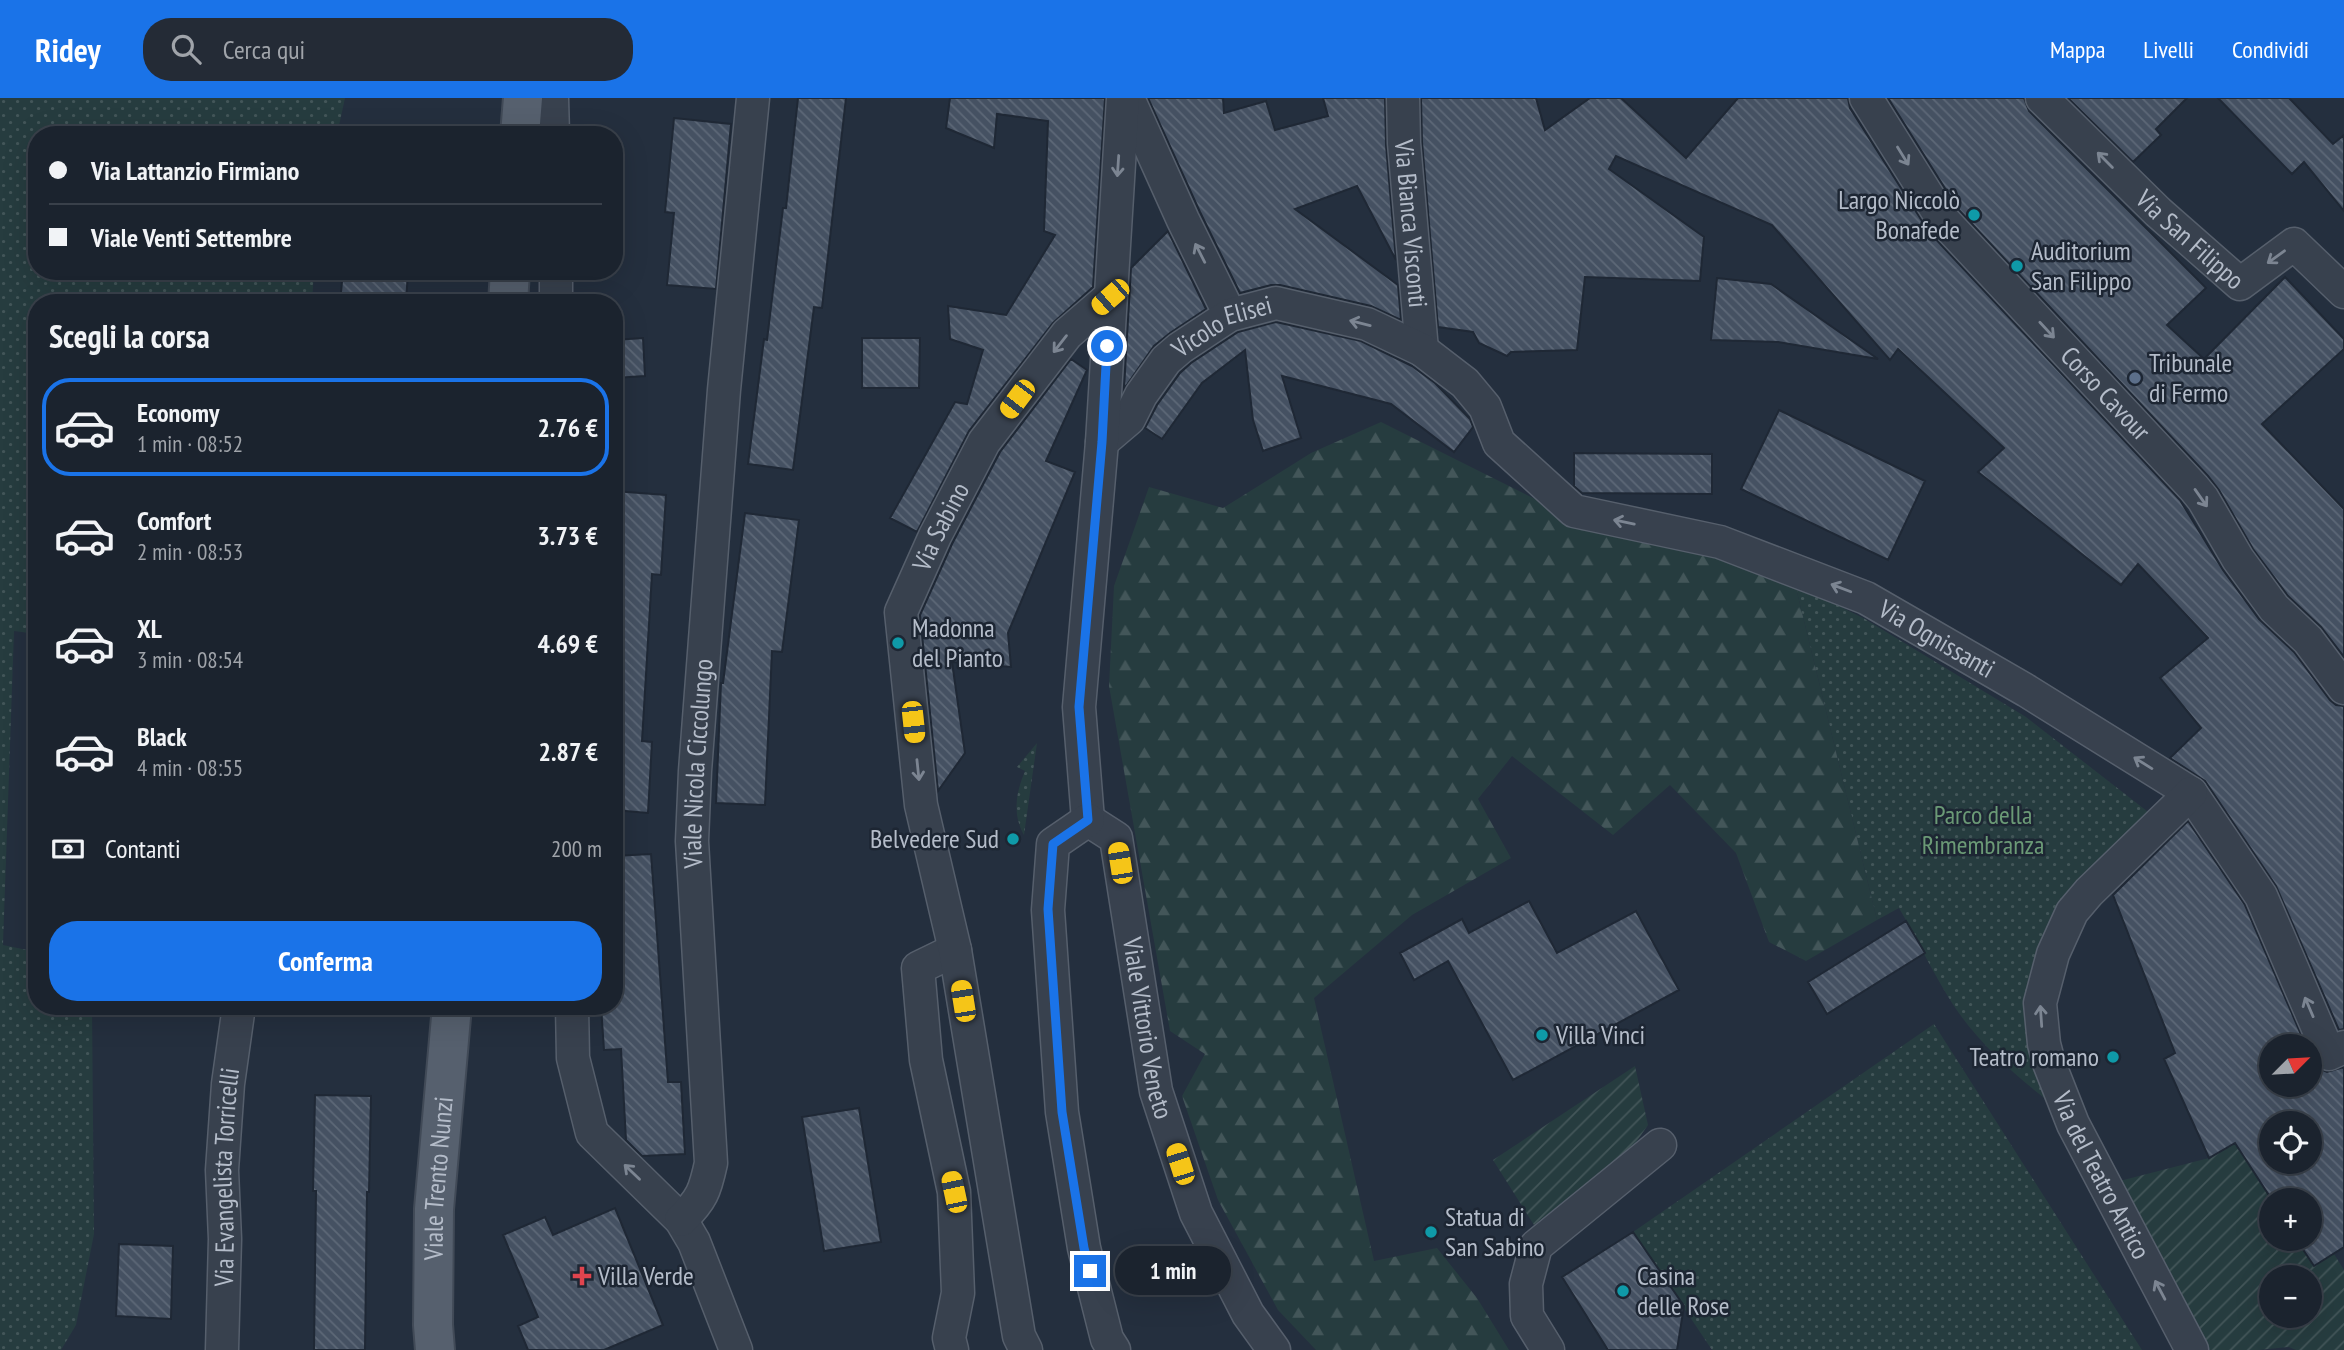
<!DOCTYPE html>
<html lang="it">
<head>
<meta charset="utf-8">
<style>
  body { margin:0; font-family:"PT Sans Narrow",sans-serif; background:#242b36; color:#f1f3f6; height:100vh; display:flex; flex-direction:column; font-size:26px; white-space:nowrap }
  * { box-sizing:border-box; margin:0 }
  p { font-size:23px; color:#a0a4aa }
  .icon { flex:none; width:38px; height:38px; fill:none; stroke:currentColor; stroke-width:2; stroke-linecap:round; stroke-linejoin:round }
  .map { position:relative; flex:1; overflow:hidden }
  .panel { position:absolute; left:28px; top:196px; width:595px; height:721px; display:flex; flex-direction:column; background:#1b232e; border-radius:28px; box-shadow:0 7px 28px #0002,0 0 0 2px #39404a }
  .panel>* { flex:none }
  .top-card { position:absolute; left:28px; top:28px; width:595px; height:154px; border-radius:28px; box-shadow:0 7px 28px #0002,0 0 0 2px #39404a; display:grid; align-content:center; height:154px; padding:0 21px; background:#1b232e }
  .needle { width:46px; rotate:66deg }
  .tools { position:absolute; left:2259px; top:936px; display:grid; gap:14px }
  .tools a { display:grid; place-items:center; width:63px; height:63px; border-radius:50%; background:#1b232e; box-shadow:0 7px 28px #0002,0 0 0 2px #39404a; font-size:35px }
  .end { position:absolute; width:32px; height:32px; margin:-16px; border:9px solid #1a73e8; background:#fff; box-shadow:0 0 0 4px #fff }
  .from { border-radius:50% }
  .bubble { position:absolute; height:49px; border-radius:24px; background:#1b232e; box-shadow:0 7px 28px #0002,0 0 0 2px #39404a; font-size:23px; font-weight:700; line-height:49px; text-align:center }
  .car { position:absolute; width:21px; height:42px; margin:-21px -10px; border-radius:9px; box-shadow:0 0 5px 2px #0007; background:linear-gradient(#f5c518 24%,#345 0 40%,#f5c518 0 76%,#345 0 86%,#f5c518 0) }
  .top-card b { display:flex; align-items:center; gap:24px; height:66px; font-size:26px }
  .top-card b+b { border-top:2px solid #39404a }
  .top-card i { width:18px; height:18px; background:#f1f3f6 }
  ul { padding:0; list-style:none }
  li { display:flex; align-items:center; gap:21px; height:98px; margin:0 14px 10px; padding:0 7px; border:4px solid transparent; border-radius:28px }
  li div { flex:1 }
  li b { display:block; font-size:26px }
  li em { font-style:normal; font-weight:700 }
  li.on { border-color:#1a73e8 }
  li>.icon { width:63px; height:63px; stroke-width:1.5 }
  h2 { padding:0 21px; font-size:32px; line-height:84px }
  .pay { display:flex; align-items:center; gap:18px; height:77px; padding:0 21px; font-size:26px }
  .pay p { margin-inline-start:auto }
  .button { display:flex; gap:14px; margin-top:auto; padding:14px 21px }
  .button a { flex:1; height:80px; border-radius:28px; background:#1a73e8; color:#fff; font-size:28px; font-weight:700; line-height:80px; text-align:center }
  header { display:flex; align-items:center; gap:42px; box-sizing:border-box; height:98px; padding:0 35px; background:#1a73e8; color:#fff }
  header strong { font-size:33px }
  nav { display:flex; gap:38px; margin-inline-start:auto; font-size:24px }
  .search { width:490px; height:63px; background:#242b36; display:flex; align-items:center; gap:18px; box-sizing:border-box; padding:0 24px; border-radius:28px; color:#a0a4aa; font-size:26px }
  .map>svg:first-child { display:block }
  .grass { fill:url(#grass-dots) }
  .forest { fill:url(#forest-firs) }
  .garden { fill:url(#garden-furrows); fill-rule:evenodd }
  .building { fill:url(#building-back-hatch); stroke:#1f2835; stroke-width:2; fill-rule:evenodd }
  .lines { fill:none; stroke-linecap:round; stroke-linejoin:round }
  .minor-casing { stroke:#565f6c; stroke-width:35 }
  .major-casing { stroke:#414a57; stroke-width:42 }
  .minor { stroke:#38414e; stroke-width:32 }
  .major { stroke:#56606e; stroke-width:38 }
  .oneway { stroke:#7c8592 }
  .route { stroke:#1a73e8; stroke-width:9 }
  .culture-dot { fill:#0f9aa8; stroke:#1d2633; stroke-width:2.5 }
  .service-dot { fill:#5c6f8a; stroke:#1d2633; stroke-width:2.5 }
  .health-dot { fill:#e0444e; stroke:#1d2633; stroke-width:2.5 }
  .labels { text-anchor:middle; stroke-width:5; stroke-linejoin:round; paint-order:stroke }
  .poi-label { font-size:26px; fill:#b4bcc9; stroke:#1d2633; text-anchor:start }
  .street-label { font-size:26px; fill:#b4bcc9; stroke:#1d2633 }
  .park-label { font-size:26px; fill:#6b9a76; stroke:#1d2633 }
</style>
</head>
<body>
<header>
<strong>Ridey</strong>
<div class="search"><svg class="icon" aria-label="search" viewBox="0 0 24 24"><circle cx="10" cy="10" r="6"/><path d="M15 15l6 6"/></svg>Cerca qui</div>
<nav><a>Mappa</a><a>Livelli</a><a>Condividi</a></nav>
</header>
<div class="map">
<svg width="2344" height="1252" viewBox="0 0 2344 1252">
  <defs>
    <pattern id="grass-dots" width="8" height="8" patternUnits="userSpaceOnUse" patternTransform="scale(1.75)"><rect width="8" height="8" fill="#263c3f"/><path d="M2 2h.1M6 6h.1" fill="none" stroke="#435659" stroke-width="1.8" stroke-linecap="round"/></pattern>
    <pattern id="forest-firs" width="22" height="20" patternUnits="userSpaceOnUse" patternTransform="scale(1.75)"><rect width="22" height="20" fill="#263c3f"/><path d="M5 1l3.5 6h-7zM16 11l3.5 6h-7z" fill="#435659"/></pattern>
    <pattern id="garden-furrows" width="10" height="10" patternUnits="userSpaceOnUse" patternTransform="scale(1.75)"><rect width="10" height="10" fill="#263c3f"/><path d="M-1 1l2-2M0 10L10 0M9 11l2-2" fill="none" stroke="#435659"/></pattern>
    <pattern id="building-back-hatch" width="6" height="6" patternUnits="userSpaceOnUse" patternTransform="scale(1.75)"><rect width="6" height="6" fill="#455162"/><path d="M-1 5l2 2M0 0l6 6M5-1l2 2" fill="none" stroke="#5d6877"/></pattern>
  </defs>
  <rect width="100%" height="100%" fill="#242f3e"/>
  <!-- grass -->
  <path class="grass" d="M0,0H345L337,37H37V173H314L312,205H37V536L14,533L3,847L37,854V908H92L94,1136L76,1227L61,1252H0Z
    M1795,486L1865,521L2026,619L2152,717L2048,854L2060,1012C2021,983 1979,947 1952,905C1933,875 1917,841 1899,810L1877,822Z
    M1037,645L1024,737C1012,715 1016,695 1025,673L1017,669Z
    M1934,926L2142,1252H1712L1633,1134Z"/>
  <!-- forest -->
  <path class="forest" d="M1381,324L1585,426L1718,458L1795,486L1877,822L1806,863L1769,844L1736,755L1670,687L1613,737L1512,658L1478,701L1511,760L1412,817L1314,900L1374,1163L1437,1150L1477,1200L1509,1252H1316L1278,1212L1218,1102L1182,998L1205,956L1170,933L1109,588L1114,488L1149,389L1223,410L1311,355Z"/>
  <!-- garden -->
  <path class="garden" d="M1635,968L1648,1027L1630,1053L1534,1127L1493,1062Z
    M2278,1022L2272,1026L2271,1063L2254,1075L2272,1102V1141H2296L2314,1168L2334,1156L2344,1172V1252H2296L2289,1249L2259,1252H2197L2108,1086L2209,1060ZM2272,1180H2310V1218H2272Z"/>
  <!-- building -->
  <path class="building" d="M798,0H846L822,210L814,209L793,372L748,366L764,241L767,242L783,110H786Z
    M950,0H1105L1093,189L1053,225L969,333L917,434L890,420L955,304L967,306L983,252L950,241L948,208L1006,217L1055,137L1044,133L1048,23L997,16L994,50L946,30Z
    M1148,0H1223L1224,15L1266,3L1275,32L1328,18L1323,0H1385L1386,47L1396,162L1357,88L1295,111L1398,187L1401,222L1371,208L1280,187H1271L1240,195L1200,114Z
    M1421,0H1536L1545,32L1590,0H1621L1686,60L1738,0H1848L1850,10L1929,134L2180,402L2223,472L2259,521L2294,554L2330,602L2336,607L2344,608V931L2339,932L2276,788L2205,683L2170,660L2201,630L2160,580L2208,540L2138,466L2121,487L1978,374L2004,350L1898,251L1890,262L1772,127L1616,58L1609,71L1704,139L1700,183L1585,179L1577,252L1511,254L1507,258L1479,245L1473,234L1438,229L1422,44Z
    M1888,0H2024L2029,13L2206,190L2167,227L2204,261L2285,179L2344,241V251L2262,326L2344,411V559L2321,529L2288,498L2253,451L2219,392L2208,378L1958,111Z
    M2068,0H2187L2156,31L2161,37L2133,64Z
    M2218,0H2289L2333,46L2344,37V113L2304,64L2292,76Z
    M674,20L731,26L716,191L667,187L674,115L665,114Z
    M1168,133L1206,211L1170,235L1154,248L1124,291L1131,170Z
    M343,173H408L406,205H340Z
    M1717,180L1771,186L1878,261L1778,244L1711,242Z
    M1276,224L1361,243L1412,268L1435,285L1470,321L1473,329L1454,354L1391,306L1282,278L1301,340L1263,353L1253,322L1245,252L1202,285L1162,341L1145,330L1157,307L1180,275L1191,265L1238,234Z
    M643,240L645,278L614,280V242Z
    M862,240H920L919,290H862Z
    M1071,261L1087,272L1046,363L1075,374L1008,535L1011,569L952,564L965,655L938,693L920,517L952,446L1000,354Z
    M1779,312L1925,383L1888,462L1741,391Z
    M1574,355L1712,356V396L1582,395L1574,388Z
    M614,393L666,397L661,477L652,476L642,643L652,644L648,715L614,712Z
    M745,415L799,422L782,554L772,553L765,707L716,705L721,585H723Z
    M2188,723L2245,807L2306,948H2272V987H2310V958L2318,970L2327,974L2344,969V1149L2314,1168L2296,1141H2310V1102H2272L2235,1045L2209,1060L2164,961L2175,955L2113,797ZM2272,1026H2310V1064H2272Z
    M651,756L668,984H681L685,1056L642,1058L626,1042L621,951L604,952L601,908H614V758Z
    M1529,803L1557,855L1636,813L1679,892L1513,982L1448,863L1414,882L1400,855L1462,821L1469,835Z
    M1906,823L1925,855L1827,916L1808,884Z
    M315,997L371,998L369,1094H367L365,1252H314L316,1093H313Z
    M859,1010L881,1144L824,1153L802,1019Z
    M615,1110L663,1227L604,1252H528L518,1228L538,1219L503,1137L545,1119L553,1137Z
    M1633,1134L1684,1208L1677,1252H1608L1562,1179Z
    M119,1146L173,1148L171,1221L116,1218Z"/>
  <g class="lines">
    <defs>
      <g id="minor">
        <path d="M552,0L553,37"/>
        <path d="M1128,0L1183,122L1230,217"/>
        <path id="s1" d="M1403,0L1404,45L1422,252"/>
        <path id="s2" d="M1866,0L1943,122L2194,390L2203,401L2238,461L2274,510L2308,542L2344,590"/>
        <path id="s3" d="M2042,0L2158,114L2240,186L2294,146L2344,194"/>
        <path d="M556,173V205"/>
        <path id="s4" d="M1102,344L1129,321L1141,297L1166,262L1180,250L1230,217L1276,205L1367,226L1422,252L1465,285L1485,309L1499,345L1574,413L1720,444L1866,500L2027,593L2191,695L2261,798L2329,956L2344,949"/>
        <path id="s5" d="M2191,695L2089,794L2072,814L2053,856L2040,905L2044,946L2049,965L2073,1026L2192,1252"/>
        <path d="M1088,722L1079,609L1102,344L1123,0"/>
        <path id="s6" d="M1088,722L1116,740L1156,993L1196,1115L1248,1216L1274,1252"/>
        <path d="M1088,722L1053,746L1048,812L1062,1014L1084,1150L1107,1241L1114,1252"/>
        <path d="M572,908L573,960L592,1035L681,1122L694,1144L736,1252"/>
        <path id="s7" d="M681,1122C702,1101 705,1093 711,1065L692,743L695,673L724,292L753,0"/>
        <path id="s8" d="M222,1252L225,1141L222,1072L228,986L239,908"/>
        <path d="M952,1252L949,1240L958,1195L954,1094L926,962L918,870L955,852"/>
        <path id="s9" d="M1026,1252L1019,1238L955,852L921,707L901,514L935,438L984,344L1067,236L1110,199"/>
        <path d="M1548,1252L1527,1218L1526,1186L1536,1148L1660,1047"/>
      </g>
      <g id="major">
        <path d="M520,37L523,0"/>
        <path d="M508,205L510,173"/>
        <path id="s10" d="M435,1252L433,1227L434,1111L452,908"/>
      </g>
    </defs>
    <!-- minor casing -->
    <use href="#minor" class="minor-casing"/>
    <!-- major casing -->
    <use href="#major" class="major-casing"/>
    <!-- minor -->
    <use href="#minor" class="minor"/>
    <!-- major -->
    <use href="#major" class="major"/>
  </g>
  <!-- one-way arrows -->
  <defs><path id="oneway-shaft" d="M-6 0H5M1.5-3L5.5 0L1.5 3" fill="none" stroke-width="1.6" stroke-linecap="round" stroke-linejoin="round" transform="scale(1.75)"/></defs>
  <g class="oneway">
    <use href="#oneway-shaft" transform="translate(1903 58) rotate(58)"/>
    <use href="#oneway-shaft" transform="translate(2105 62) rotate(-135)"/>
    <use href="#oneway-shaft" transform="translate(1118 68) rotate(94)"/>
    <use href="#oneway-shaft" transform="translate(1200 155) rotate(-117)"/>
    <use href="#oneway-shaft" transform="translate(2276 159) rotate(144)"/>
    <use href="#oneway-shaft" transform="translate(1360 225) rotate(-166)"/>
    <use href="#oneway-shaft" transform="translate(2047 232) rotate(47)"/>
    <use href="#oneway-shaft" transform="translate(1060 246) rotate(128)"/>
    <use href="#oneway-shaft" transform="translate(2201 400) rotate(55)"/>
    <use href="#oneway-shaft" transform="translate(1624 424) rotate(-168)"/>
    <use href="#oneway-shaft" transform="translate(1841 490) rotate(-159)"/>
    <use href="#oneway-shaft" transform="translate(2143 665) rotate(-148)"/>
    <use href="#oneway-shaft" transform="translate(918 672) rotate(84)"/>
    <use href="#oneway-shaft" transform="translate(2309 909) rotate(-113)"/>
    <use href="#oneway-shaft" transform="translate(2041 918) rotate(-94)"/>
    <use href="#oneway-shaft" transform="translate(632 1074) rotate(-136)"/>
    <use href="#oneway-shaft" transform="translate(2160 1192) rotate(-118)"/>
  </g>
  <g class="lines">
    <!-- route -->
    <path class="route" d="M1090,1173L1084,1150L1062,1014L1048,811L1053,746L1088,722L1079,609L1102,344L1107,248"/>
  </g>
  <!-- markers -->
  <g class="culture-dot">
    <circle cx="1974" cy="117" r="7"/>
    <circle cx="2017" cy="168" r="7"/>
    <circle cx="898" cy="545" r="7"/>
    <circle cx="1013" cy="741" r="7"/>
    <circle cx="1542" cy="937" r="7"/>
    <circle cx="2113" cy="959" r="7"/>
    <circle cx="1431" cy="1134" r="7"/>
    <circle cx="1623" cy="1193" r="7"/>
  </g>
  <circle class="service-dot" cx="2135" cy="280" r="7"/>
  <path class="health-dot" d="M578.5 1167.5h7v7h7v7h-7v7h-7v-7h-7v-7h7z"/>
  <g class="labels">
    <!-- poi labels -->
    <g class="poi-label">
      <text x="1960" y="111" text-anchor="end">Largo Niccolò<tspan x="1960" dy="30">Bonafede</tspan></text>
      <text x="2031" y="162">Auditorium<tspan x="2031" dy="30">San Filippo</tspan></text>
      <text x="2149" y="274">Tribunale<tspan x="2149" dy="30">di Fermo</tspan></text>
      <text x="912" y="539">Madonna<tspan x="912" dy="30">del Pianto</tspan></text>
      <text x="999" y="750" text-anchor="end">Belvedere Sud</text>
      <text x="1556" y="946">Villa Vinci</text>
      <text x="2099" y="968" text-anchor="end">Teatro romano</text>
      <text x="1445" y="1128">Statua di<tspan x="1445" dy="30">San Sabino</tspan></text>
      <text x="598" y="1187">Villa Verde</text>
      <text x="1637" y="1187">Casina<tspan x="1637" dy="30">delle Rose</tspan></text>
    </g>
    <!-- street labels -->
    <g class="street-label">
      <text dy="9" stroke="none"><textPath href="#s1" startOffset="126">Via Bianca Visconti</textPath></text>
      <text dy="9" stroke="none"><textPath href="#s3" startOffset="205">Via San Filippo</textPath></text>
      <text dy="9" stroke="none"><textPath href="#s4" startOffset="172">Vicolo Elisei</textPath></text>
      <text dy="9" stroke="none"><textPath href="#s2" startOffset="382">Corso Cavour</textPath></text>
      <text dy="9" stroke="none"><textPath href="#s9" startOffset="844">Via Sabino</textPath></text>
      <text dy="9" stroke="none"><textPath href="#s4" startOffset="998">Via Ognissanti</textPath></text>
      <text dy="9" stroke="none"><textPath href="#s7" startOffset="466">Viale Nicola Ciccolungo</textPath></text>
      <text dy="9" stroke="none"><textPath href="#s6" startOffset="226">Viale Vittorio Veneto</textPath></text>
      <text dy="9" stroke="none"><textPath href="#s5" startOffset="450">Via del Teatro Antico</textPath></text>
      <text dy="9" stroke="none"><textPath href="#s8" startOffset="173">Via Evangelista Torricelli</textPath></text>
      <text dy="9" stroke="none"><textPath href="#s10" startOffset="172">Viale Trento Nunzi</textPath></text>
    </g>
    <!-- park labels -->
    <g class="park-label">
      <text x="1983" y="726">Parco della<tspan x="1983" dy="30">Rimembranza</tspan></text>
    </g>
  </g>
</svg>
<div class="tools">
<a><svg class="needle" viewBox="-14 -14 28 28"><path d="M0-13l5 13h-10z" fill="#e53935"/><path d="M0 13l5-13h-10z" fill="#a0a4aa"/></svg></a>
<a><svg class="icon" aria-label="locate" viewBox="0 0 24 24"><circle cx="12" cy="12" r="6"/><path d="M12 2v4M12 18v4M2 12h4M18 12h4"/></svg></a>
<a>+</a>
<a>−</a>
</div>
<i class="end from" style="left:1107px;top:248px"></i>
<i class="end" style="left:1090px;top:1173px"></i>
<div class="bubble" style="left:1115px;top:1148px;width:116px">1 min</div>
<i class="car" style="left:1110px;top:199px;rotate:229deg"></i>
<i class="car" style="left:1017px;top:301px;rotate:217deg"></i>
<i class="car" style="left:913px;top:624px;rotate:174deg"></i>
<i class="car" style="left:1120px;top:765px;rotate:351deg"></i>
<i class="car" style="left:963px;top:903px;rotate:351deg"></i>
<i class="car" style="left:1180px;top:1066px;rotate:342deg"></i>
<i class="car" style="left:954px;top:1094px;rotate:348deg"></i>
<div class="top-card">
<b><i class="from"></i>Via Lattanzio Firmiano</b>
<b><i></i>Viale Venti Settembre</b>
</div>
<section class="panel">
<h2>Scegli la corsa</h2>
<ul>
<li class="on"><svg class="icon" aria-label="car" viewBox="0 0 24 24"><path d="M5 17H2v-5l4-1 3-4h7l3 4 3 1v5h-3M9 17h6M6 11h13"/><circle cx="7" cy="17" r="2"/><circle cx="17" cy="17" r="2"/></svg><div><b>Economy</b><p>1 min · 08:52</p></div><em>2.76 €</em></li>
<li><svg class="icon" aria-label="car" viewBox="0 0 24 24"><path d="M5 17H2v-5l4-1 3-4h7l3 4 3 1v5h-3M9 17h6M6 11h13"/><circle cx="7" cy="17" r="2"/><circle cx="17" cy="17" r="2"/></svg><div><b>Comfort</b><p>2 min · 08:53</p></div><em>3.73 €</em></li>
<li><svg class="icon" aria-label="car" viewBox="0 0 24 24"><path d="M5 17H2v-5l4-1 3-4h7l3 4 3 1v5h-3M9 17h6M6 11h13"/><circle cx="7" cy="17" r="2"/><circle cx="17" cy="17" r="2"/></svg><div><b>XL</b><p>3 min · 08:54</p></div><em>4.69 €</em></li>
<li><svg class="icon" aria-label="car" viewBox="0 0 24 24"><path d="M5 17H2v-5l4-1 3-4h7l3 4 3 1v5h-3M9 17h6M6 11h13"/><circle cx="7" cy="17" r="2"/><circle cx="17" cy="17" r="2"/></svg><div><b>Black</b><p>4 min · 08:55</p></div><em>2.87 €</em></li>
</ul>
<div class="pay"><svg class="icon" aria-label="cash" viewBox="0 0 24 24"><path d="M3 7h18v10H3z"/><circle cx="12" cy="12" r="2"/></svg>Contanti<p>200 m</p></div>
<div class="button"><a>Conferma</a></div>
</section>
</div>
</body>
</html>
